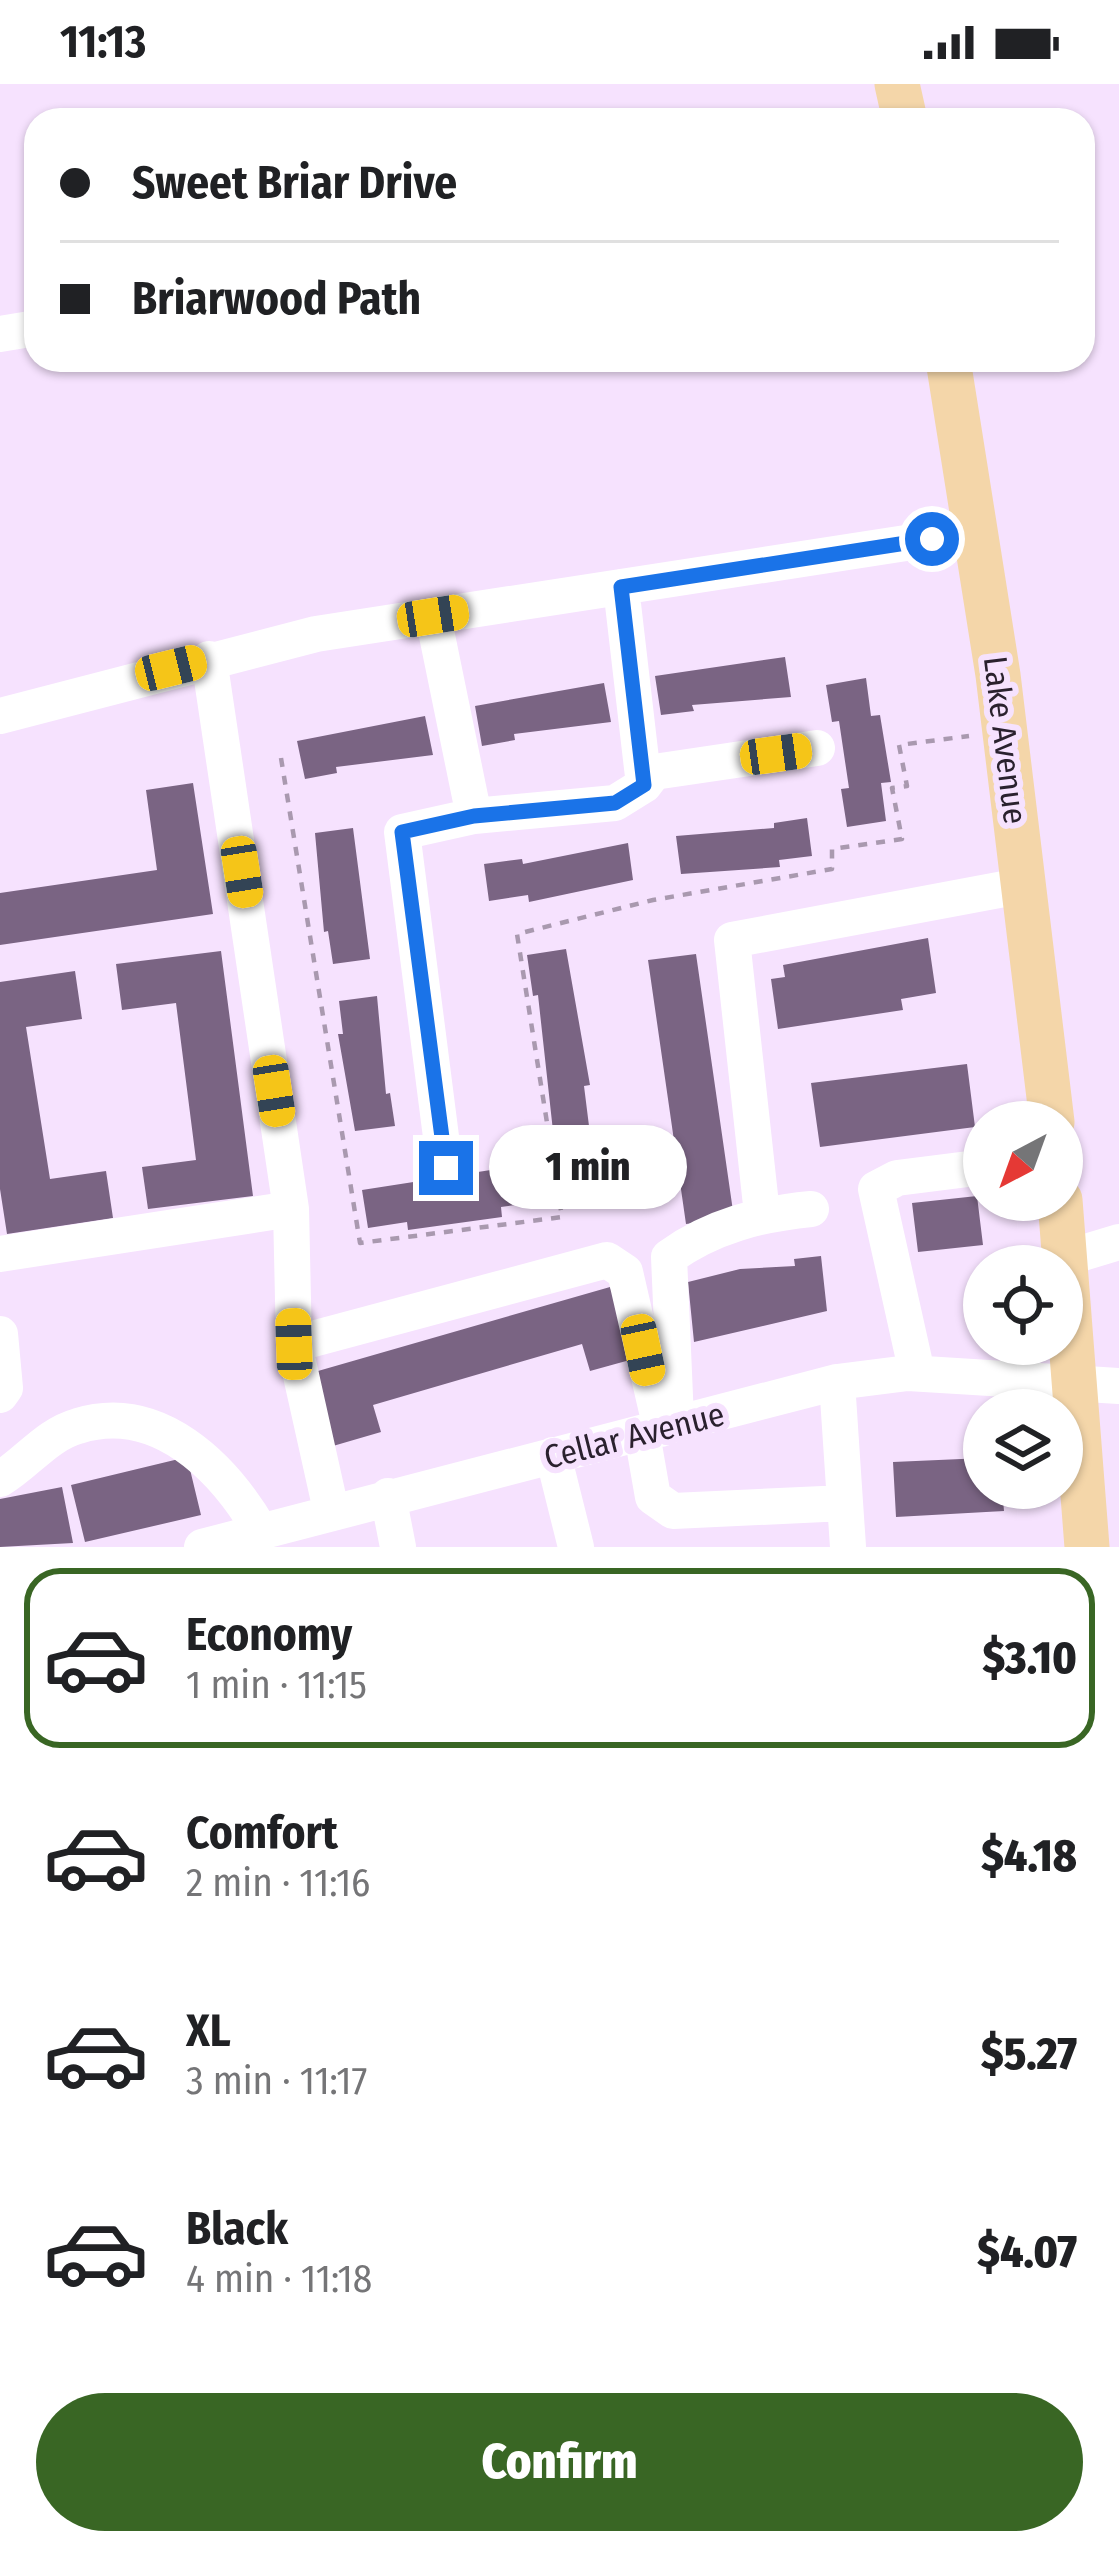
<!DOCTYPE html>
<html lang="en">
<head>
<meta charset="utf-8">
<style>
  body { margin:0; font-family:"Fira Sans Condensed",sans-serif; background:#f6f6f6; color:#202124; height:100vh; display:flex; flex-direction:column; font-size:45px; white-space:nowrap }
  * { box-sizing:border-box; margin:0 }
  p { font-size:39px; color:#757577 }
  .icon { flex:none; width:66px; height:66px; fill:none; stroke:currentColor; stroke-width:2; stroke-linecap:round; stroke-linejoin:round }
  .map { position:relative; height:1463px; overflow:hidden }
  .panel { display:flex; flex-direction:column; background:#fff; flex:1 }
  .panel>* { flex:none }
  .top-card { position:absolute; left:24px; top:24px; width:1071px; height:264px; border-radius:36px; box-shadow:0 3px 9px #0004; display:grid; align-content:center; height:264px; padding:0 36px; background:#fff }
  .needle { width:78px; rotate:221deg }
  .buttons { position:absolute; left:963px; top:1017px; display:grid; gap:24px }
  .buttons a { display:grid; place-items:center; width:120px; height:120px; border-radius:50%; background:#fff; box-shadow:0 3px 9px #0004; font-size:60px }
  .end { position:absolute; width:54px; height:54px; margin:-27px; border:15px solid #1a73e8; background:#fff; box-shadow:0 0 0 6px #fff }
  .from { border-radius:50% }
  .bubble { position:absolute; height:84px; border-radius:42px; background:#fff; box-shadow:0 3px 9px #0004; font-size:39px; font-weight:800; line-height:84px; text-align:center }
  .car { position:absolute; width:36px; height:72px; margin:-36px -18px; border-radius:15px; box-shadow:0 0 9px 3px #0007; background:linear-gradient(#f5c518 24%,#345 0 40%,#f5c518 0 76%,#345 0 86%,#f5c518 0) }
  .top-card b { display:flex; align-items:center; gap:42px; height:114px; font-size:45px }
  .top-card b+b { border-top:3px solid #e0e0e0 }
  .top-card i { width:30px; height:30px; background:#202124 }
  ul { padding:21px 0 0; list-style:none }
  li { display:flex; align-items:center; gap:36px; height:180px; margin:0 24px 18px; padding:0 12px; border:6px solid transparent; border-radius:36px }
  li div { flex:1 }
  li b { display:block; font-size:45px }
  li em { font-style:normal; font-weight:800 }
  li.active { border-color:#396624 }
  li>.icon { width:108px; height:108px; stroke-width:1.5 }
  .action { display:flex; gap:24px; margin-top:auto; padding:24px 36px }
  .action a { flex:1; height:138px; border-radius:72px; background:#396624; color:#fff; font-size:48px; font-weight:800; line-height:138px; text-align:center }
  .status { display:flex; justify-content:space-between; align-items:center; height:84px; padding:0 60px; background:#fff; direction:ltr }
  .status svg { height:33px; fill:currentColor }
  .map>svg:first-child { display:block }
  .building { fill:#7a6483 }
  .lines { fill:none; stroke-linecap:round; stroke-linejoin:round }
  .path { stroke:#a999af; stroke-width:4.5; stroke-dasharray:9 9; stroke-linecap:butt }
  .minor { stroke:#fff; stroke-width:36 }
  .major { stroke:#f4d6a9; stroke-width:45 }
  .route { stroke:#1a73e8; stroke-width:15 }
  .labels { text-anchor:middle; stroke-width:12; stroke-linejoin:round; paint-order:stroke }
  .street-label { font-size:33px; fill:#2a212e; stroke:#f6e2fe }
</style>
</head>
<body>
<div class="status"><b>11:13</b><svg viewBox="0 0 49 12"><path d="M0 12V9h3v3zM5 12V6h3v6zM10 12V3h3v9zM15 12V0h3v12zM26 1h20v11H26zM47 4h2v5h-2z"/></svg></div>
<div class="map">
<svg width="1119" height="1463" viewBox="0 0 1119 1463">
  <rect width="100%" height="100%" fill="#f6e2fe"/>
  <!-- building -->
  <path class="building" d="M785,573L791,613L692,621L694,627L661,631L655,592Z
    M866,594L871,632L880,631L891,698L881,699L886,737L847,743L841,705L849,704L839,637L832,638L826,601Z
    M604,599L611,638L514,650L515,656L482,662L475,622Z
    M425,632L433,671L336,683L337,689L305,695L297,657Z
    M193,699L213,830L0,861V809L157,786L146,706Z
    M807,734L812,772L779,776L780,783L681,790L676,752L774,744V739Z
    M353,744L370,875L333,880L328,847L324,848L315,749Z
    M628,759L633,796L529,818L528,811L489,817L484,780L522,775L523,780Z
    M928,854L936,909L901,915L903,926L778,945L771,895L785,893L783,881Z
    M566,865L590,1001L584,1002L589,1042L553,1047L538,911L533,912L527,871Z
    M221,867L253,1112L148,1125L142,1083L196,1076L176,919L122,926L116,880Z
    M696,870L734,1134L686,1140L648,876Z
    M75,887L82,935L26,943L50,1095L106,1087L113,1134L7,1150L0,1105V898Z
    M377,912L386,1010L390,1009L395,1042L355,1047L338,950H343L339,917Z
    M967,980L975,1043L820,1063L811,999Z
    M536,1079L542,1117L501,1123L502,1133L408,1146L407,1138L368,1144L362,1106Z
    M977,1112L983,1161L918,1168L912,1119Z
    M821,1172L827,1227L694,1258L688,1198L740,1185L795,1182L794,1175Z
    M610,1203L637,1274L590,1287L582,1260L373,1321L381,1348L333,1362L318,1287Z
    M187,1373L201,1431L85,1458L71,1401Z
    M984,1374V1404H1002L1004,1427L896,1433L893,1378Z
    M62,1403L73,1459L0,1463V1415Z"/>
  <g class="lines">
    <!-- path -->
    <path class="path" d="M281,674L360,1159L562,1133L517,850L653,816L832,785V765L902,755L892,704L907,702L899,661L969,652"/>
    <!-- minor -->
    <path class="minor" d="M0,250L36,244
      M621,503L644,701
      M433,532L474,732
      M209,575L291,1125L294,1260L331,1426
      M0,632L316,550L977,448
      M445,1084L402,748L474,732L615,719L644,701L654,688L817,664
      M762,1130L732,856L1025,801
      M0,1170L291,1125
      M1066,1174L1119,1158
      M0,1250L5,1304L0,1311
      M294,1260L607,1176L625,1188L661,1345
      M917,1289L876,1105L897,1094L984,1083
      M837,1298L848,1463
      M676,1335L669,1173C712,1142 760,1130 811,1125
      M642,1350L653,1413L673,1427L845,1419
      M553,1371L576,1463
      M0,1395C27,1379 46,1351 78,1342C158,1317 223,1383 260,1446
      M388,1412L398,1463
      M202,1463L837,1298L908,1289L1119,1302"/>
    <!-- major -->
    <path class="major" d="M897,0L905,36
      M948,276L998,591L1052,1038
      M1060,1116L1087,1463"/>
  </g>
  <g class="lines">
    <!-- route -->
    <path class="route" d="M446,1084L402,748L474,732L615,719L644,701L621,503L932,455"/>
  </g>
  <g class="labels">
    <!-- street labels -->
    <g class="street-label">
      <text transform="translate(1006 656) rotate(83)" y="12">Lake Avenue</text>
      <text transform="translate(634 1351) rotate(-14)" y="12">Cellar Avenue</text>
    </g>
  </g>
</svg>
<div class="buttons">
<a><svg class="needle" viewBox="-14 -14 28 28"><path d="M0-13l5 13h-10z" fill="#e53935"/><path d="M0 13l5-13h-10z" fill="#757577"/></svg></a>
<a><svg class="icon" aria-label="locate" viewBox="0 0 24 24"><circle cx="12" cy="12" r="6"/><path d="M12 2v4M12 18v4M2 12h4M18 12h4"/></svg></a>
<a><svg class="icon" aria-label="layers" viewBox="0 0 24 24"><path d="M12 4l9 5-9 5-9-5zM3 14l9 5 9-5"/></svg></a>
</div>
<i class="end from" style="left:932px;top:455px"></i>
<i class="end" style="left:446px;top:1084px"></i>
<div class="bubble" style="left:489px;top:1041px;width:198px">1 min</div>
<i class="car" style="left:433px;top:532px;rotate:81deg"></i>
<i class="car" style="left:171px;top:584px;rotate:76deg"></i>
<i class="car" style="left:776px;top:670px;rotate:82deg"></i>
<i class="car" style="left:242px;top:788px;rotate:171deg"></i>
<i class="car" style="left:274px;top:1007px;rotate:171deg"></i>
<i class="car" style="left:294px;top:1260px;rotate:358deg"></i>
<i class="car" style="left:643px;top:1266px;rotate:168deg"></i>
<div class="top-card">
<b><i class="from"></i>Sweet Briar Drive</b>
<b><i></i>Briarwood Path</b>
</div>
</div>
<section class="panel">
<ul>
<li class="active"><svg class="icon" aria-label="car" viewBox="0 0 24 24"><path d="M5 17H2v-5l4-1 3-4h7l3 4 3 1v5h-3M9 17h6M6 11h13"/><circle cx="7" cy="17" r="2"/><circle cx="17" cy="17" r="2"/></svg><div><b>Economy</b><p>1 min · 11:15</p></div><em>$3.10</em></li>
<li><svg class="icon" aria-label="car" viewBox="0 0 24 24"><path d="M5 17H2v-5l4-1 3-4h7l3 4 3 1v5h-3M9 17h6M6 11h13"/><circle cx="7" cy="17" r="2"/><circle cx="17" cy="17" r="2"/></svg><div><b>Comfort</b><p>2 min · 11:16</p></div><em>$4.18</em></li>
<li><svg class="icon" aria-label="car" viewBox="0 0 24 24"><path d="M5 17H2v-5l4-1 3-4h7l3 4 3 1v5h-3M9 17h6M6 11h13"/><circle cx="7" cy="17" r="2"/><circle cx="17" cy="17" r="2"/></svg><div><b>XL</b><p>3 min · 11:17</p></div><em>$5.27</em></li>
<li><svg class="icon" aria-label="car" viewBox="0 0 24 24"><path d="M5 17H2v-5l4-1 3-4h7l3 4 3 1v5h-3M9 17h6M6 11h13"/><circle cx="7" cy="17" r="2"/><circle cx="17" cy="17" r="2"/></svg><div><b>Black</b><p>4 min · 11:18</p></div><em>$4.07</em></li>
</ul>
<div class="action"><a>Confirm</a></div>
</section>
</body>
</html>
